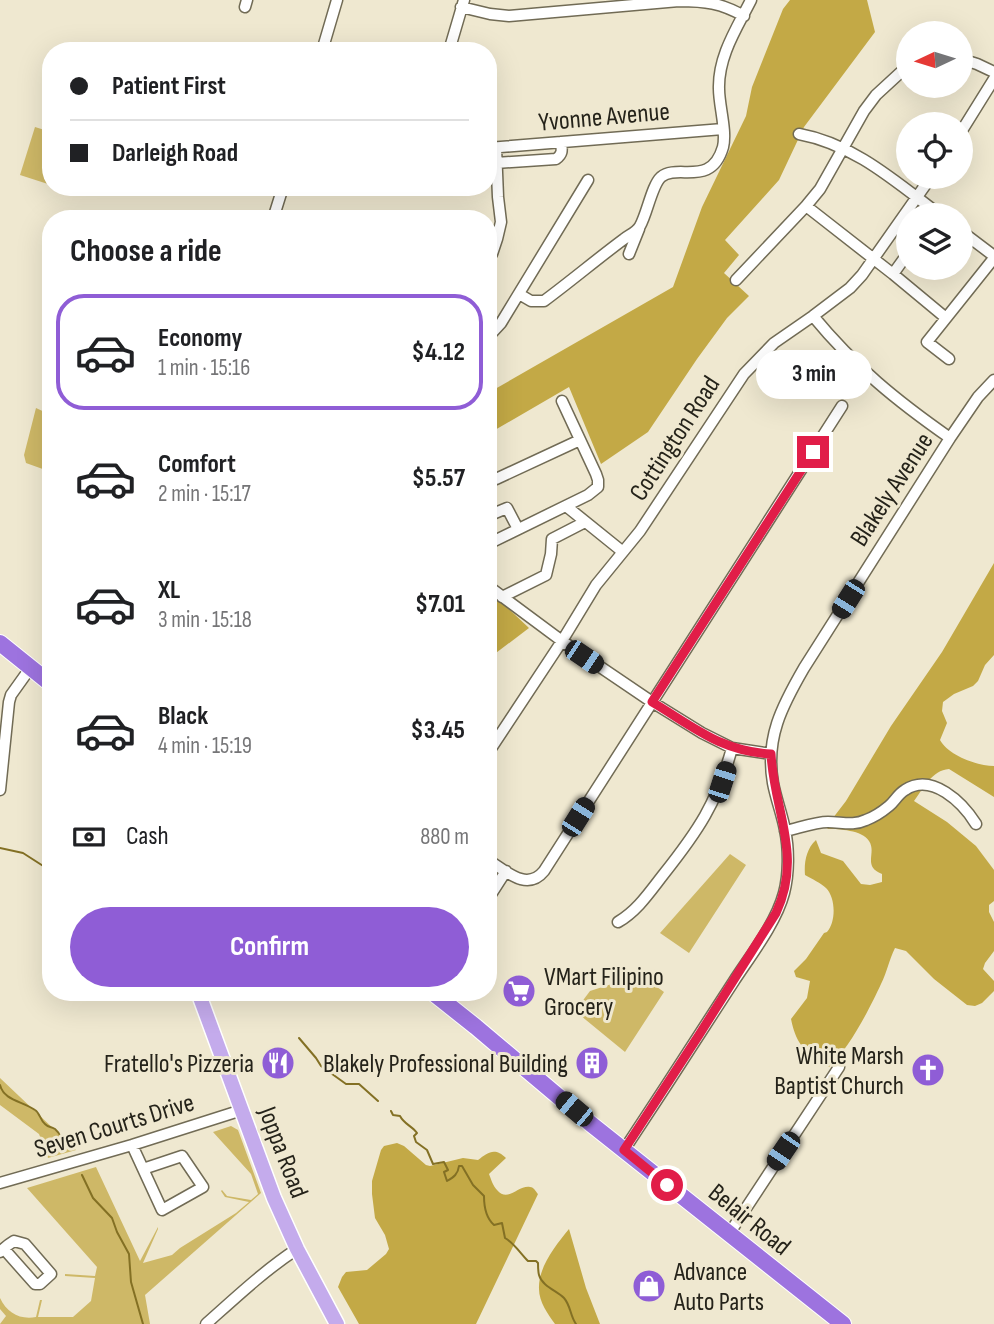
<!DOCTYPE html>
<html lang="en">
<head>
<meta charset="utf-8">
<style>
  body { margin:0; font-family:"Sofia Sans Condensed",sans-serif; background:#f6f6f6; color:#202124; height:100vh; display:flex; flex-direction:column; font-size:26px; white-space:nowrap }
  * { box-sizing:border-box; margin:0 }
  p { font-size:23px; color:#757577 }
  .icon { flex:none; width:38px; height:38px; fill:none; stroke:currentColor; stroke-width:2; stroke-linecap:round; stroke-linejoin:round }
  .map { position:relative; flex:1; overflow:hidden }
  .side { position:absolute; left:42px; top:210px; width:455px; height:791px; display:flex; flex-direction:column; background:#fff; border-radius:28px; box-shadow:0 7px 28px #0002 }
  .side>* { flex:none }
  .guide { position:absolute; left:42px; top:42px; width:455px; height:154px; border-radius:28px; box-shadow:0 7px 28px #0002; display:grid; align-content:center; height:154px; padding:0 28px; background:#fff }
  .needle { width:46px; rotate:266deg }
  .buttons { position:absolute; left:896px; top:21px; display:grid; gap:14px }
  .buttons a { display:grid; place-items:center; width:77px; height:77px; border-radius:50%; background:#fff; box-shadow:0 7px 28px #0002; font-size:35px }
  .end { position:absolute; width:32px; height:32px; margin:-16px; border:9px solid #e11d48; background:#fff; box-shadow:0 0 0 4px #fff }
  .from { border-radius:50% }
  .bubble { position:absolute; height:49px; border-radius:24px; background:#fff; box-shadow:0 7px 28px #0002; font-size:23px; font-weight:700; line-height:49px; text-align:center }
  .car { position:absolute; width:21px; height:42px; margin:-21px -10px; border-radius:9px; box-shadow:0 0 5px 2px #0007; background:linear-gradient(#222 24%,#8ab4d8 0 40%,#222 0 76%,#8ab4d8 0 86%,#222 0) }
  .guide b { display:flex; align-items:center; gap:24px; height:66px; font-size:26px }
  .guide b+b { border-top:2px solid #e0e0e0 }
  .guide i { width:18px; height:18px; background:#202124 }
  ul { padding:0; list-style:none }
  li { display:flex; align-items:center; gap:21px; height:116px; margin:0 14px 10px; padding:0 14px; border:4px solid transparent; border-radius:28px }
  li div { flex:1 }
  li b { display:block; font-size:26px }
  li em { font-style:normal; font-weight:700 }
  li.on { border-color:#8f5dd6 }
  li>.icon { width:63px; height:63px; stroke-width:1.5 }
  h2 { padding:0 28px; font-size:32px; line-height:84px }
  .pay { display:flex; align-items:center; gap:18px; height:77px; padding:0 28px; font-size:26px }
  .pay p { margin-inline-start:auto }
  .cta { display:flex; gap:14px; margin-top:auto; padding:14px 28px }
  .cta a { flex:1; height:80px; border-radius:42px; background:#8f5dd6; color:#fff; font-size:28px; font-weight:700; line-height:80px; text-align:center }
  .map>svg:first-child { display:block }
  .green { fill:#ceb867 }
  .forest { fill:#c3a946 }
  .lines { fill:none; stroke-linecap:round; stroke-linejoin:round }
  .stream { stroke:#837024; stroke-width:2 }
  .minor-casing { stroke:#716b55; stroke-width:13 }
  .major-casing { stroke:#fff; stroke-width:17 }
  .highway-casing { stroke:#fff; stroke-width:18 }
  .minor { stroke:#fff; stroke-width:10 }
  .major { stroke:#c4abec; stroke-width:14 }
  .highway { stroke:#9d73df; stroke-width:16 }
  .route { stroke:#e11d48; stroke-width:9 }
  .labels { text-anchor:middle; stroke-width:6; stroke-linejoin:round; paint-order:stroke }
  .street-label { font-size:26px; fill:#25231a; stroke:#efe8d0 }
  .poi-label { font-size:26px; fill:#25231a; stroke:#efe8d0; text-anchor:end }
</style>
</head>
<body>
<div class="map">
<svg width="994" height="1324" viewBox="0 0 994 1324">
  <rect width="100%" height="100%" fill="#efe8d0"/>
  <!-- green -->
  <path class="green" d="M35,127L51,132V185L20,175Z
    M36,408L51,415V472L26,463L24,455Z
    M730,854L746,865L689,953L660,933Z
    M624,980L657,987L664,992L625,1052L575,1011L590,991Z
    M0,1078L76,1150L48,1158L39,1134L0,1105Z
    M231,1126L238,1130L261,1193L145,1295L150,1324H0L6,1316L0,1309V1298C7,1313 20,1320 36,1317L40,1300H42L38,1317H73L91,1301L95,1278L65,1276V1274L95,1276L97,1267L27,1188L96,1167L140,1261L158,1227V1229L143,1263L172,1255L180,1248L236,1213L249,1202L225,1197L221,1191L222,1190L227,1196L251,1200L258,1194L251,1174L213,1132Z"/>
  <!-- forest -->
  <path class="forest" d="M790,0H867L875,32L804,127L779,180L725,240L739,255L724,273L749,296L727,318L697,359L648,432L601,464L569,387L488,434V393L673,287L702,207L746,116L752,87L783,9Z
    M994,563V655L985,665L978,681L973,686L954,694L943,702L942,711L947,723L940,740C948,755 977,766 994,766V797L949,769C932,770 923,789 914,801L947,822L976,846L994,870V901L989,905V912L994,922V951L985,963L983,969L994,981V991L982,1003L975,1006L967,1005L934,979L906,951L895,948C889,960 887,972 881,984C870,1008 849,1049 829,1067C806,1051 797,1048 791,1019L807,998L810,981L796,977L794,971L806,959L824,933L827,932C836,922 836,898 826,888C821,883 812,879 805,875C804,863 806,849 816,840L821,853L843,861L861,884L870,885L882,882V874C862,866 877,853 869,841C862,830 839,829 828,829L826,827L846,801L891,726L942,652Z
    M488,591L511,611L529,628L488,659Z
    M397,1143L404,1146L426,1165L430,1166L463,1158L478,1160C488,1152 495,1147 506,1158L489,1174C491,1179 493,1186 497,1190C508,1203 518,1185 530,1187C534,1187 536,1192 538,1194L476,1324H359L338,1287L342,1277L346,1272L367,1270L386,1254L389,1249L385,1235L375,1218L372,1194V1181L381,1150L384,1146Z
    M569,1229L586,1288L600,1324H555C548,1314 539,1302 539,1289C538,1267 556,1245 569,1229Z"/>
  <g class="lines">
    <!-- stream -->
    <path class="stream" d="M0,848L23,853L51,871
      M299,1038L316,1058L321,1066L346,1084H359L378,1101
      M0,1085C4,1101 23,1101 35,1110C40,1113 40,1120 45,1124C49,1128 50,1126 55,1129C62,1135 62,1141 63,1150
      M391,1111L393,1115L400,1116C404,1124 412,1126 417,1133L414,1136L416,1142L427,1150L433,1164L444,1162L448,1170L444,1172L447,1181C454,1177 458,1174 459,1166H462L473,1185L484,1196C484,1206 486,1218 494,1225L502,1223L505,1238C514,1243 521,1254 528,1261H536L538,1263C538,1267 538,1271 539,1275C542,1286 557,1291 564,1298C571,1306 570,1316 576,1324
      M82,1175L93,1198L112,1218L117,1232L129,1254L131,1282L143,1324"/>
    <defs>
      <path id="minor" d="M245,7L247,0
        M461,7L490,14L509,16L679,1C705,1 721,3 744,16
        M322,51L337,0
        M449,51L464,0
        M961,59L977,64L994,72
        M961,132L994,79
        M799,134C854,144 896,182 940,215
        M488,148L723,129
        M496,163L556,159C563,154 562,150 561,142
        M806,206L893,274L946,318
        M273,219L283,187
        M961,231L994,256
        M629,254L639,229
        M488,259L492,254L497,239L501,222L498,197L496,148
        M893,274L908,253
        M736,280L806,206L820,189L864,111L876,95L901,72
        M519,294L531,301H544C571,281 597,259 624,239C629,235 637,232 640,226C647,214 652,185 661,177C678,163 711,188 723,147C727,131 719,106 719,89C718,56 737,28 751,0
        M813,316C855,367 897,401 950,438
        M488,337L501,323L588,180
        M949,359L927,342L994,258
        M496,479L580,440
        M566,506L623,552
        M488,516L507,508L518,529
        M488,544L588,495L598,487V480L596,474L562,401
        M488,586L562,641L652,702L702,733L732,748L771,754
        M502,597L546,575L551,554L552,539L585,522
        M488,753L562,641L596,585L640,531L744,374L774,343L813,316L850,288L862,275L931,177
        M0,790L9,702L11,695L31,667
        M785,831C799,828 815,822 828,822C842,822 853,826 866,820C874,817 883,811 889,806C895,801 898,794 905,790C932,772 963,803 976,824
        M488,860C506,871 527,892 544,871L842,406
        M488,899L506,871
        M618,922C637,911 649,893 663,875C698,831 717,803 732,748
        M132,1145L162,1210L203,1187L182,1156L143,1169
        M624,1150C661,1094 698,1037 734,981C751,955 776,923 784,893C789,874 789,849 785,830C782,814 776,799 773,783C765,738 782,706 804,668L950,438L978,397L994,380
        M0,1183L132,1145L242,1110
        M729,1234L839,1067
        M0,1252C4,1248 9,1244 14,1241L25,1244L51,1274L40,1284H35L4,1249
        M206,1324C235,1298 265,1270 297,1249"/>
      <path id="major" d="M198,992L274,1198L297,1249L337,1324"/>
      <path id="highway" d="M0,643L51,684
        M432,992L476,1027L591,1124L843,1324"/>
    </defs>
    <!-- minor casing -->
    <use href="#minor" class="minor-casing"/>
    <!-- major casing -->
    <use href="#major" class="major-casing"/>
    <!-- highway casing -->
    <use href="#highway" class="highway-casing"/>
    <!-- minor -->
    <use href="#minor" class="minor"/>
    <!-- major -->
    <use href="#major" class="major"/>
    <!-- highway -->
    <use href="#highway" class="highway"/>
  </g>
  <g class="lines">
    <!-- route -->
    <path class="route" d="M667,1185L624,1150L699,1035L776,913C803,856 774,811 771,754C720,751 694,727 652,702L813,452"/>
  </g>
  <!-- icons -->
  <defs>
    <symbol id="supermarket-disc" viewBox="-11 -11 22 22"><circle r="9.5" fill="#8f5dd6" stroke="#efe8d0"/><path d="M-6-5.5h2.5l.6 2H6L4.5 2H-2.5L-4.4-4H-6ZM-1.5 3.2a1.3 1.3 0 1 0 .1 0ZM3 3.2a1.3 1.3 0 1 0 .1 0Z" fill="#fff"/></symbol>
    <symbol id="restaurant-disc" viewBox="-11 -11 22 22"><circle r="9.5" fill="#8f5dd6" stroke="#efe8d0"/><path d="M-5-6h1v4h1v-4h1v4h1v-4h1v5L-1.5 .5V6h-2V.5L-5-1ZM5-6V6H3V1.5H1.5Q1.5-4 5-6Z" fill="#fff"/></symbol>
    <symbol id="building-disc" viewBox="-11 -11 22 22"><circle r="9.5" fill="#8f5dd6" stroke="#efe8d0"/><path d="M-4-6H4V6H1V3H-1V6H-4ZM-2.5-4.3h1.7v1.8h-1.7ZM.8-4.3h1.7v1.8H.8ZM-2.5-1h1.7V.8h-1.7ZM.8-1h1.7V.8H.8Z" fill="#fff"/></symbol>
    <symbol id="church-disc" viewBox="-11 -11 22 22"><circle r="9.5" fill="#8f5dd6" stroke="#efe8d0"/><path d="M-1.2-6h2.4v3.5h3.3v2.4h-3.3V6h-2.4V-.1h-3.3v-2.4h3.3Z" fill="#fff"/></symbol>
    <symbol id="shop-disc" viewBox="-11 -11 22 22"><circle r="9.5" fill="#8f5dd6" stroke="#efe8d0"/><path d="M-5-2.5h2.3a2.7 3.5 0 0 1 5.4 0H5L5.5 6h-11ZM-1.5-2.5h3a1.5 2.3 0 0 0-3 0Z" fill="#fff"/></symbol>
  </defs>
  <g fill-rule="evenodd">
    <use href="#supermarket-disc" x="500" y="972" width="38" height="38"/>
    <use href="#restaurant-disc" x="259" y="1044" width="38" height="38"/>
    <use href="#building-disc" x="573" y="1044" width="38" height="38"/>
    <use href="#church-disc" x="909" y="1051" width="38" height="38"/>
    <use href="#shop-disc" x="630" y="1267" width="38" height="38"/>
  </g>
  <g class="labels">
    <!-- street labels -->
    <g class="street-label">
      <text transform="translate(604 116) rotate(-5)" y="9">Yvonne Avenue</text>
      <text transform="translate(674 438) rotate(-57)" y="9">Cottington Road</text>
      <text transform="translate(891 489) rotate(-57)" y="9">Blakely Avenue</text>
      <text transform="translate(114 1125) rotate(-17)" y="9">Seven Courts Drive</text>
      <text transform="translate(284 1152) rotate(69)" y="9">Joppa Road</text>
      <text transform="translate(750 1219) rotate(39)" y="9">Belair Road</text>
    </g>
    <!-- poi labels -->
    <g class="poi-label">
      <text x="544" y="985" text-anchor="start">VMart Filipino<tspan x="544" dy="30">Grocery</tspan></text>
      <text x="904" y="1064">White Marsh<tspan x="904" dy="30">Baptist Church</tspan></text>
      <text x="254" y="1072">Fratello's Pizzeria</text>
      <text x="568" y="1072">Blakely Professional Building</text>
      <text x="674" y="1280" text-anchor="start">Advance<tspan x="674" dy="30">Auto Parts</tspan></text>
    </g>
  </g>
</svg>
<div class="buttons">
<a><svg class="needle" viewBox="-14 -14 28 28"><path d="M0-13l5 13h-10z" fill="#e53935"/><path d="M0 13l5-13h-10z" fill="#757577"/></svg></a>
<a><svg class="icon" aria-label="locate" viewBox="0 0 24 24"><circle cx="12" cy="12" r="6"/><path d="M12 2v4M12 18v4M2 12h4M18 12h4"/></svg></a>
<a><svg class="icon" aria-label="layers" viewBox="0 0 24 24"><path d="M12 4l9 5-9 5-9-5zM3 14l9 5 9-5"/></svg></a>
</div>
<i class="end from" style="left:667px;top:1185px"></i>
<i class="end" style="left:813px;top:452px"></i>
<div class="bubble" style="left:756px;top:350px;width:116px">3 min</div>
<i class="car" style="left:848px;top:599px;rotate:212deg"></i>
<i class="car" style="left:584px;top:657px;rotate:124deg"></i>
<i class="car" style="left:722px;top:782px;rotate:18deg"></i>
<i class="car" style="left:578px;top:817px;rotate:32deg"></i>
<i class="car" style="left:574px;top:1109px;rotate:310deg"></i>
<i class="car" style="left:783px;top:1151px;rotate:214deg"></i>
<div class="guide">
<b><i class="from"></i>Patient First</b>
<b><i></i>Darleigh Road</b>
</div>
<section class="side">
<h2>Choose a ride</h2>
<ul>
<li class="on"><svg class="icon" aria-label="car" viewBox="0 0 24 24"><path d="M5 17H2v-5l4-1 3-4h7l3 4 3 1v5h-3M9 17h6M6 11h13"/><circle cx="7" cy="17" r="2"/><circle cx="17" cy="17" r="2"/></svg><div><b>Economy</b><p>1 min · 15:16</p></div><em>$4.12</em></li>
<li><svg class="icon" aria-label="car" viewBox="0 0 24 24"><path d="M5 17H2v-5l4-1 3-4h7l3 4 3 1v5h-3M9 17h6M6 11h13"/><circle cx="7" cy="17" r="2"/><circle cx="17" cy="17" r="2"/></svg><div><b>Comfort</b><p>2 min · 15:17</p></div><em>$5.57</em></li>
<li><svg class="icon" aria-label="car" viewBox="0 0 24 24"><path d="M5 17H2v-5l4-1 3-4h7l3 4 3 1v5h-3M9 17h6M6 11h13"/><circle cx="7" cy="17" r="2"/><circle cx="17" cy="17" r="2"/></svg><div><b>XL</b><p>3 min · 15:18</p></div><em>$7.01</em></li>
<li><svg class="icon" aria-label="car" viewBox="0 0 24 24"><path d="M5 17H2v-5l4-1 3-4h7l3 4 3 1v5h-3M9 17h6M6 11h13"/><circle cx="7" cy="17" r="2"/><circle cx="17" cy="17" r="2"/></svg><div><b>Black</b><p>4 min · 15:19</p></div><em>$3.45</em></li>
</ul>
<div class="pay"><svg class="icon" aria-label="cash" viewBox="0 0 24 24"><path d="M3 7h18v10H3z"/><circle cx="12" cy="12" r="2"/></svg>Cash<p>880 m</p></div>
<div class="cta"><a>Confirm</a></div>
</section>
</div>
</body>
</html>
